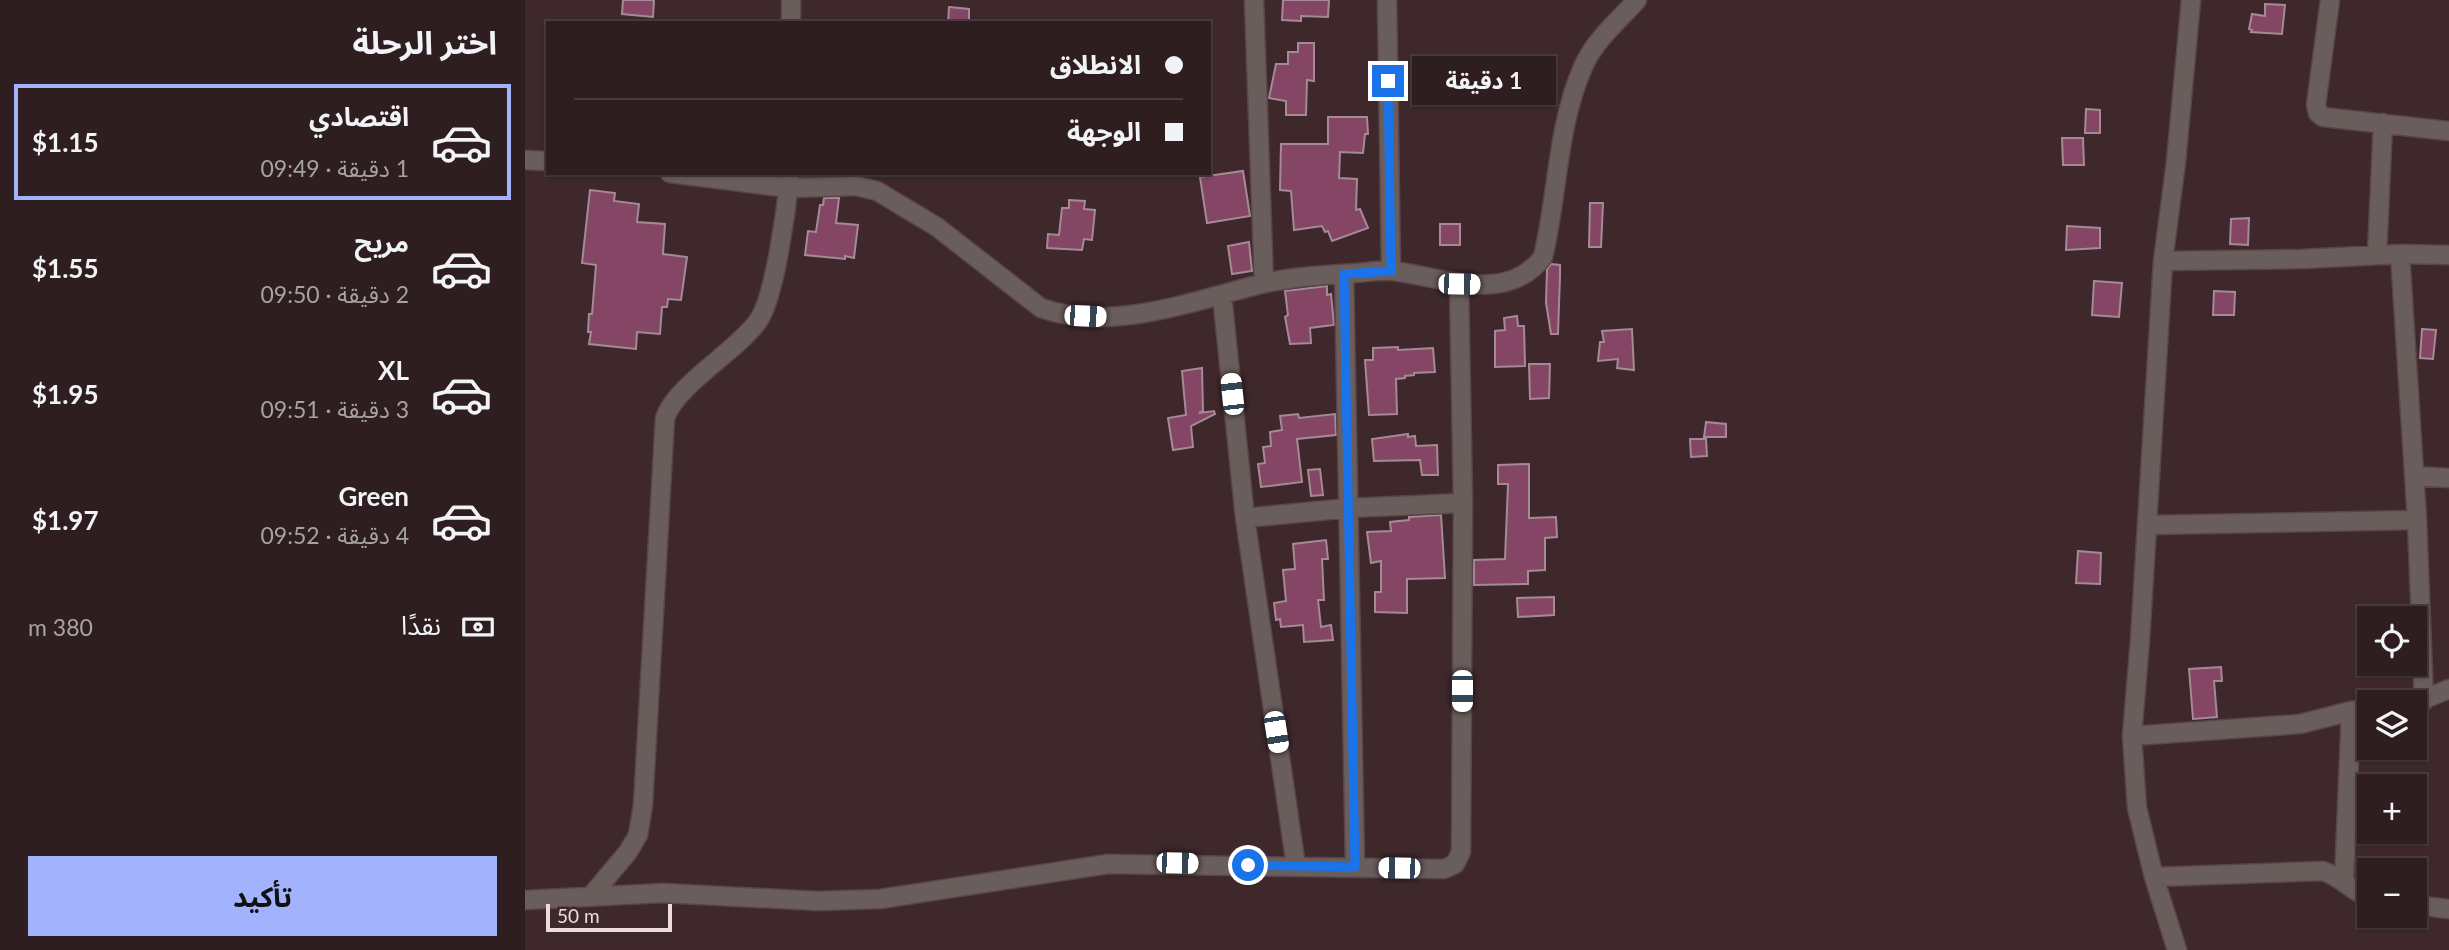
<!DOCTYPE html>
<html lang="ar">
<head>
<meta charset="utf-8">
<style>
  body { margin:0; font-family:Lato,"Noto Sans Arabic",sans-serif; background:#3a2b2d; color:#f1f3f6; direction:rtl; height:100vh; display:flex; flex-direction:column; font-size:26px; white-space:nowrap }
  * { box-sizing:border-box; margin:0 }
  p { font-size:23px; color:#a7a2a5 }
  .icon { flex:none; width:38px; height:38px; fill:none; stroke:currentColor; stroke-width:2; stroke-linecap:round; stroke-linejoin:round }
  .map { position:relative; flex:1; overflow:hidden; direction:ltr }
  .sheet { display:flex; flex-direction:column; background:#2e1e20; width:525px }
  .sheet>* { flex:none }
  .banner { position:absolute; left:21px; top:21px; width:665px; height:154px; border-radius:0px; box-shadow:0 2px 5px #0004,0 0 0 2px #493c3e; direction:rtl; display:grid; align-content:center; height:154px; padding:0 28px; background:#2e1e20 }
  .buttons { position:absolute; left:1832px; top:606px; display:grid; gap:14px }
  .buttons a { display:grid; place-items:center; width:70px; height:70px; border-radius:0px; background:#2e1e20; box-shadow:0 2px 5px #0004,0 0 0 2px #493c3e; font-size:35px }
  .scale { position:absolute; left:21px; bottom:18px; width:126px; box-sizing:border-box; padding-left:7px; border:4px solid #ecdcde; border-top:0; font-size:19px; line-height:24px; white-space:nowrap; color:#ecdcde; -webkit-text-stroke:5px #3e282b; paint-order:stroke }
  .end { position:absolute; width:32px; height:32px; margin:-16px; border:9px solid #1a73e8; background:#fff; box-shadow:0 0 0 4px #fff }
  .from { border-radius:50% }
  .bubble { position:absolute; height:49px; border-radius:0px; background:#2e1e20; box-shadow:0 2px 5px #0004,0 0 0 2px #493c3e; font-size:23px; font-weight:700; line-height:49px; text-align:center; direction:rtl }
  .car { position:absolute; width:21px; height:42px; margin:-21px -10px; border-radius:9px; box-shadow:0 0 5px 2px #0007; background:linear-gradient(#fff 24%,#345 0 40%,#fff 0 76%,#345 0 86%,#fff 0) }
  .banner b { display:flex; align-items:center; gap:24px; height:66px; font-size:26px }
  .banner b+b { border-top:2px solid #493c3e }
  .banner i { width:18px; height:18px; background:#f1f3f6 }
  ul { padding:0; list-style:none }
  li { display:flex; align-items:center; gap:21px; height:116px; margin:0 14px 10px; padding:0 14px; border:4px solid transparent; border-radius:0px }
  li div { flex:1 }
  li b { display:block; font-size:26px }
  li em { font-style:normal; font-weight:700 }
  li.active { border-color:#a2b2fd }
  li>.icon { width:63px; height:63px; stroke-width:1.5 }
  h2 { padding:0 28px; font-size:32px; line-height:84px }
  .pay { display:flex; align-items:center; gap:18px; height:77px; padding:0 28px; font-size:26px }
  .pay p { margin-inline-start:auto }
  .cta { display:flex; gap:14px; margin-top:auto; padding:14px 28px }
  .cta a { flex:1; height:80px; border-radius:0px; background:#a2b2fd; color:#111; font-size:28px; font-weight:700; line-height:80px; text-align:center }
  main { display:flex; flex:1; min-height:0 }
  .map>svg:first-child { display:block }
  .building { fill:#844664; stroke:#a48a95; stroke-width:2 }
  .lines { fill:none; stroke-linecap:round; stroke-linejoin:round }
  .minor-casing { stroke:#5a4548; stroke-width:21 }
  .minor { stroke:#6a5e5c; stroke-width:18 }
  .route { stroke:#1a73e8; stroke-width:9 }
</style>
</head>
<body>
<main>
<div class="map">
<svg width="1924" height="950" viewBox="0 0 1924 950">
  <rect width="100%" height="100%" fill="#3e282b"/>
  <!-- building -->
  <path class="building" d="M98,0H129L128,17L97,14Z
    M758,0H804L803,17L776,16V21L757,20Z
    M1740,4L1760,5L1757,34L1726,32L1727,30L1724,29L1727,14L1740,16Z
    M424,7L444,9V23H423Z
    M773,43H789V81L782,80L781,115H761V101L744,98L751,64H763V52H773Z
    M1561,109L1575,110V133H1560Z
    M803,117H842L843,134H840L838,153L815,152L814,178L832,179L831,210L835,209L843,228L807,241L803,231L800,232L797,226L769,230L766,191L755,190L756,144H803Z
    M1537,138H1558L1559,165H1538Z
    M718,171L725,216L682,223L675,177Z
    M65,190L90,193L89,201L114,204L112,222L140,224L138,254L162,257L156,300L143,299L142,307H137L135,334L112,332L111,349L64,344L66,332H63L64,314H67L71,265L57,263Z
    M299,198H314L311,223L333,225L329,258L320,256V259L280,255L283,231L291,232L295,205H298Z
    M544,200L560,201L559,209L570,210L567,240L559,239L557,250L522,248L523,234L534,235L537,208H544Z
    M1065,203H1078L1076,247H1064Z
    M1724,218L1723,245L1705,244L1706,219Z
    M915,224H935V245H915Z
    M1542,226L1575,228V248L1541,250Z
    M724,242L727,271L707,274L703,246Z
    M1026,264L1035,265V276L1033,334H1026L1021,303L1022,269Z
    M1569,281L1597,283L1594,317L1567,315Z
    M802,286V295L806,294L809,325L785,328L786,343L765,344L760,317L763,315L760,291Z
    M1689,291L1710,292L1709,315H1688Z
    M992,316L993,326H999L1000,366L970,367V331L980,330L979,318Z
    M1107,329L1109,370L1092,368L1093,359L1073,361L1075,342H1079L1077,331Z
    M1897,329L1911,330L1908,359L1895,358Z
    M873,347V350L908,348L910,372L889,373V375L880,376V378L871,379L872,414L844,415L840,360H848V348Z
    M1004,364H1025L1024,398L1005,399Z
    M677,368L678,411L674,413L689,411L690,414L666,426L668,447L648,450L643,418L661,415L657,371Z
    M773,414L774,418L810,414L811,435L772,439L777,482L736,487L733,464L740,463L738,447L746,446L745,432L757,430L755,416Z
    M1181,422L1201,424V437H1179Z
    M883,434V437L890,436L891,446L912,445L913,475H897L895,460L849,461L847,439Z
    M1165,439H1181L1182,456L1166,457Z
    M1004,464V518L1031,517L1032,537L1020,538V570L1003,571V584L949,585V560L980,559L983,484H973V465Z
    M795,469L798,495L786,496L783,470Z
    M916,515L920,578L882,579V613L850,612V592H856V561L846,563L842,532L866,531L865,522L884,520V517Z
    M801,540L803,559H797L799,600H793L796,627L806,625L808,640L779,642L778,625L756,627L755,619L751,620L749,603L761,601L758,570L770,569L768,544Z
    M1553,551L1576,553L1575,584L1551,583Z
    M1029,597V615L993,617L992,598Z
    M1696,667L1697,681H1689L1692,717L1668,719L1664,669Z"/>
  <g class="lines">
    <defs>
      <path id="minor" d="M729,0L739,283
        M862,0L866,271
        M1805,0L1791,105L1793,113L1798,117L1924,131
        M266,23V0
        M0,160L23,161
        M145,173L264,188L331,186L352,191L412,227L516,308C586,333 667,301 736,284C766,277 800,275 831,273C843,272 856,270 868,271C917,277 982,305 1018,257C1033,194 1032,126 1058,67C1069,41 1093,21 1112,0
        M1875,254L1892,520L1899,701
        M1852,255L1858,123
        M1638,261L1777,259L1875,254L1924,255
        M819,274L830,867
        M697,295L720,518L771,866
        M1889,476L1924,478
        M720,518L824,508L938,503
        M1623,525L1892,520
        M1890,703L1924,689
        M1607,736L1775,724L1826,711L1844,709
        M1629,877L1798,871C1816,877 1827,891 1844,898
        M1819,881L1826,711
        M66,896L103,852L113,835L118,805L140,418C151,385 212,351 233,321C250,298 262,204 265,173
        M0,900L138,893L293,901L355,899L583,864L919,869L930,864L936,852L938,503L934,284
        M1890,905L1924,909
        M1652,950L1629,877L1612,808L1607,736L1615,640L1638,261L1651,162L1666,0"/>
    </defs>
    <!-- minor casing -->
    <use href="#minor" class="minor-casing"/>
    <!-- minor -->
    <use href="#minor" class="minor"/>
  </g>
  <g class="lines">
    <!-- route -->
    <path class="route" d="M723,865L830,867L819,274L866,271L863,81"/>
  </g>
</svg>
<div class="buttons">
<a><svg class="icon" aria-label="locate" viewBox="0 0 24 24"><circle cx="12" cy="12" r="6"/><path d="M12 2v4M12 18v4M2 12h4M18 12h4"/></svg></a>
<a><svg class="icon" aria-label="layers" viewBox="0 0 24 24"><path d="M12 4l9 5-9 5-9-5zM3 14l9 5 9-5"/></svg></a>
<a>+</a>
<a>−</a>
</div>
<div class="scale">50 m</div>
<i class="end from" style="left:723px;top:865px"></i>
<i class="end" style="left:863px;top:81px"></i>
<div class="bubble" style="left:887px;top:56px;width:144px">1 دقيقة</div>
<i class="car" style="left:934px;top:284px;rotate:91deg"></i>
<i class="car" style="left:560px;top:316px;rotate:92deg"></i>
<i class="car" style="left:707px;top:394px;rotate:354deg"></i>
<i class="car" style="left:937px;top:691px;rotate:180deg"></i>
<i class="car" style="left:751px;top:732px;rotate:171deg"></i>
<i class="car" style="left:652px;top:863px;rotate:91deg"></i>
<i class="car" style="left:874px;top:868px;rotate:271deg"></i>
<div class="banner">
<b><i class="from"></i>الانطلاق</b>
<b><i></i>الوجهة</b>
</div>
</div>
<section class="sheet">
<h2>اختر الرحلة</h2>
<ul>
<li class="active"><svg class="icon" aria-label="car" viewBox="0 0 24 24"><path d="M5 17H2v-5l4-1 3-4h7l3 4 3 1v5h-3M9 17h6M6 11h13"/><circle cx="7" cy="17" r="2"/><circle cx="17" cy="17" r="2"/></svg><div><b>اقتصادي</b><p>1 دقيقة · 09:49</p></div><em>$1.15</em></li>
<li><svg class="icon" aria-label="car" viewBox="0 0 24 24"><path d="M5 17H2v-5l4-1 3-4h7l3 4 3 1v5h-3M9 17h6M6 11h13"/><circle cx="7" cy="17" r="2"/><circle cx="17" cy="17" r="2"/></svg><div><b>مريح</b><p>2 دقيقة · 09:50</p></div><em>$1.55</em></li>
<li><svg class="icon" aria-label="car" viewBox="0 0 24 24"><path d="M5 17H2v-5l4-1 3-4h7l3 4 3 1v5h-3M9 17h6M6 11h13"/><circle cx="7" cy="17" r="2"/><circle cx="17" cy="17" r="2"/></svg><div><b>XL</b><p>3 دقيقة · 09:51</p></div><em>$1.95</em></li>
<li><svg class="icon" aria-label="car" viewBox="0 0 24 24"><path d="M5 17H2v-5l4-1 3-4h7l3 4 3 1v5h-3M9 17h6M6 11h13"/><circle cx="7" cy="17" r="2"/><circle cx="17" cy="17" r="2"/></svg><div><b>Green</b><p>4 دقيقة · 09:52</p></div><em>$1.97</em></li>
</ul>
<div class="pay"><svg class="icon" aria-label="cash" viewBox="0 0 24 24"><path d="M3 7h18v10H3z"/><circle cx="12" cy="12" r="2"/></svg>نقدًا<p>380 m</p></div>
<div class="cta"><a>تأكيد</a></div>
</section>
</main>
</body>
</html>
